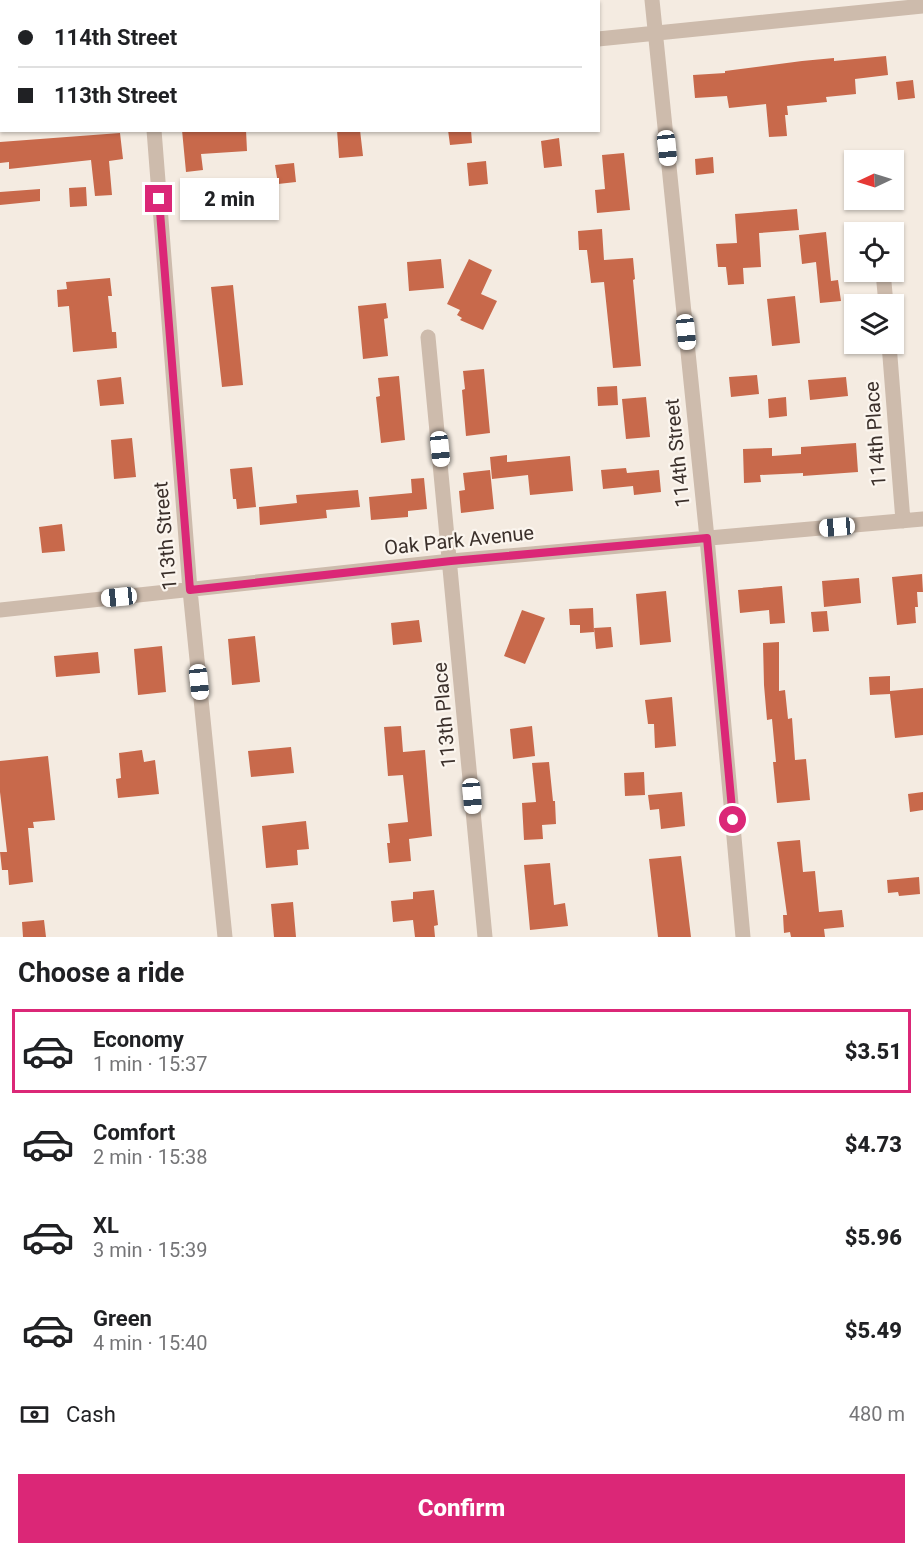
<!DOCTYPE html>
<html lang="en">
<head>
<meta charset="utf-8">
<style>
  body { margin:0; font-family:Roboto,sans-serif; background:#f6f6f6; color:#202124; height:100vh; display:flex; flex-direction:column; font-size:22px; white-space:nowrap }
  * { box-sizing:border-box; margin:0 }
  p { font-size:20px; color:#757577 }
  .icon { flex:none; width:33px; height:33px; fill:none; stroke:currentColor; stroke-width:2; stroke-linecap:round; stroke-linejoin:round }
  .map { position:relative; height:937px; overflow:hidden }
  .side { display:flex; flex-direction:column; background:#fff; flex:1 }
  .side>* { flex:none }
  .banner { position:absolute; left:0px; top:0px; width:600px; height:132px; box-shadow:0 2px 4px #0004; display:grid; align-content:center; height:132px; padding:0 18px; background:#fff }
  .needle { width:39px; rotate:266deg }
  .tools { position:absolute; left:844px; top:150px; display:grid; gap:12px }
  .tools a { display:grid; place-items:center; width:60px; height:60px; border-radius:0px; background:#fff; box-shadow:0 2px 4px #0004; font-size:30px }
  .end { position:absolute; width:27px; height:27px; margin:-14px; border:8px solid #db2777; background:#fff; box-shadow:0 0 0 3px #fff }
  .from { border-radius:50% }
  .bubble { position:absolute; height:42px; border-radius:0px; background:#fff; box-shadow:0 2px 4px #0004; font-size:20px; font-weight:800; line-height:42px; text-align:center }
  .car { position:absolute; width:18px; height:36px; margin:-18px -9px; border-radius:8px; box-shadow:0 0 4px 2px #0007; background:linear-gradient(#fff 24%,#345 0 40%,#fff 0 76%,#345 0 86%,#fff 0) }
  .banner b { display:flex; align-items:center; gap:21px; height:57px; font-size:22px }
  .banner b+b { border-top:2px solid #e0e0e0 }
  .banner i { width:15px; height:15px; background:#202124 }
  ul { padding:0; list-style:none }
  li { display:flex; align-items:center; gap:18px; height:84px; margin:0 12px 9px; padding:0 6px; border:3px solid transparent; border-radius:0px }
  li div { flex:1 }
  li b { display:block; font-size:22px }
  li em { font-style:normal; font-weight:800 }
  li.selected { border-color:#db2777 }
  li>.icon { width:54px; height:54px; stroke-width:1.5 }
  h2 { padding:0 18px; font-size:27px; line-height:72px }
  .pay { display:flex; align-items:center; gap:15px; height:66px; padding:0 18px; font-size:22px }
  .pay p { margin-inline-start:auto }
  .cta { display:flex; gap:12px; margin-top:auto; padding:12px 18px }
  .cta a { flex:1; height:69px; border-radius:0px; background:#db2777; color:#fff; font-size:24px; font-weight:800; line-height:69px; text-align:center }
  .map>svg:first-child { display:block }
  .building { fill:#c8694b }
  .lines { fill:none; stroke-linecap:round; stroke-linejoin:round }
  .street { stroke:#cdbbac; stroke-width:15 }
  .route { stroke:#db2777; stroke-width:8 }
  .labels { text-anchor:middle; stroke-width:4.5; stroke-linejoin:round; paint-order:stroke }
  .street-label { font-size:20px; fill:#3b302b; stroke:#fbf5ee }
</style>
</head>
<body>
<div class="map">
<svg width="923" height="937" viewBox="0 0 923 937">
  <rect width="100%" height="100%" fill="#f4ebe1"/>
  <!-- building -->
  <path class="building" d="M886,56L888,75L855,79L856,94L826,97L827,102L787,106L788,115H785L787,136L769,137L766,104L729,108L727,96L695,98L693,75L725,73V71L802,61L834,58V61Z
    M913,80L915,98L898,100L896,82Z
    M182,130H246L247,151L201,154L203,170L186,172Z
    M337,130H360L363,156L339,158Z
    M448,130H471L472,143L450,145Z
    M120,133L123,159L109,161L112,195L95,196L91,160L9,169V162L0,163V142Z
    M559,138L562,166L544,168L541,141Z
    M624,153L630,210L597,213L595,190L605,189L602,155Z
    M713,157L714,173L696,175L695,159Z
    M486,161L488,184L469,186L467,163Z
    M294,163L296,182L278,184L275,165Z
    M86,187L87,206L70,207L69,188Z
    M40,189V201L0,205V192Z
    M797,209L799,230L759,233L761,267L743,268L744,284L728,285L726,267H718L716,244L737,243L735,214Z
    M602,229L604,260L633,258L635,279L633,280L641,366L613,368L604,282L591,283L587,250H579L578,231Z
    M826,232L831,281L838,280L841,301L820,303L816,262L802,264L799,235Z
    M441,259L444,288L409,291L407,262Z
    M469,259L492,270L481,294L497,301L483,330L460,320L462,318L457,315L460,310L447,304Z
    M110,278L112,296H108L112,332H116L117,348L73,352L69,306L58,307L57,290L67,289L66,282Z
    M233,285L243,385L222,387L211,287Z
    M795,296L800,343L772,346L767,299Z
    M386,303L388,318L384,319L388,356L363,359L358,306Z
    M484,369L490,433L466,436L462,390L465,389L463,371Z
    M757,375L759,394L731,397L729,377Z
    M399,376L405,440L381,443L376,397L380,396L378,378Z
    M121,377L124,404L100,406L97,380Z
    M846,377L848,396L810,400L808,380Z
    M617,386L618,405L598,406L597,387Z
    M646,397L650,437L626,439L622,399Z
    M786,397L787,416L769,418L768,399Z
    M132,438L136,477L114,479L111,440Z
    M856,443L858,472L803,476V473L760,475L761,482L744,483L743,449L772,448V456L801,454V447Z
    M507,455V462L570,456L573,491L530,495L528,475L492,479L490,457Z
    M252,467L256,507L237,509L236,499H233L230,469Z
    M626,468L627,473L659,470L661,492L634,495L633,486L603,489L601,470Z
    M490,470L494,509L461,513L459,491L465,490L463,473Z
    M424,478L427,509L408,511V517L371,520L369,497L412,493L411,479Z
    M358,490L360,507L326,510L327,518L260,525L259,507L297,503L296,495Z
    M62,524L65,551L42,553L39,527Z
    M922,574L923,592H917L918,607H915L916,623L897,625L892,577Z
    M859,578L861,603L824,607L822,581Z
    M782,586L785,623L770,624L769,610L740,613L738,590Z
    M666,591L671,642L640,645L636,594Z
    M593,608L594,632L580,633V625H570L569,609Z
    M522,610L545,618L525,664L504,656Z
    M827,611L829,631L813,632L811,612Z
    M419,620L422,642L393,645L391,623Z
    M611,627L613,647L596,649L594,628Z
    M255,636L260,682L232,685L228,639Z
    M779,642V691L785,690L788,719L792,718L795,760L806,759L810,800L777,803L773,762H776L772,719L767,720L764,685L763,643Z
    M162,646L166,692L138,695L134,649Z
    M98,652L100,673L56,677L54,656Z
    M890,676V691L923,688V735L895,738L890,694L870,695L869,677Z
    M672,697L676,746L655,748L654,724H648L645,700Z
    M401,726L403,752L425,750L432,836L409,839L411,861L389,863L387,843H390L388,824L408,822L403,775L388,776L384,727Z
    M532,726L535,756L513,759L510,729Z
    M291,747L294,773L251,777L248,751Z
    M142,750L144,762L155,760L159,794L118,798L116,779L121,778L119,753Z
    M48,756L55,820L33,822L34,828H28L33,882L9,885L8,870H2L0,852H7L0,792V761Z
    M549,762L553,801H555L556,824L542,825L543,839L524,840L522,803L536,802L532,763Z
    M644,772L645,795L625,796L624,773Z
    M682,792L685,826L661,829L659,809L650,810L648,795Z
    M923,792V810L910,812L908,794Z
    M306,821L309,849L297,850L298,865L266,868L262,826Z
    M800,840L803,872L815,871L819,912L842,910L844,927L824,929L825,937H791L790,932L784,933L783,915H787L777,842Z
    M681,856L691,937H658L649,859Z
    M550,863L554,905L565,903L568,926L530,930L524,865Z
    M919,877L920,894L899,896L898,892L888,893L887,880Z
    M434,890L438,925L434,926L435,937H415L413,920L393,922L391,901L413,899V892Z
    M293,902L296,937H274L271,904Z
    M44,920L46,937H23L22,922Z"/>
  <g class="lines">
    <!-- street -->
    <path class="street" d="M141,0L142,2
      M652,0L707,538L743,937
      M598,39L923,6
      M0,97H2
      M154,130L190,590L225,937
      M883,272L886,304
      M428,337L485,937
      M889,344L903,521
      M0,610L451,561L923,519"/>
  </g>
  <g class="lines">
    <!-- route -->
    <path class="route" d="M159,199L190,590L451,561L707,538L733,820"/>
  </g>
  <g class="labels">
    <!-- street labels -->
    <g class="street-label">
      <text transform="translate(875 434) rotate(-94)" y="7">114th Place</text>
      <text transform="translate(677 453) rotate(-96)" y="7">114th Street</text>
      <text transform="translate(165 536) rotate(-95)" y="7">113th Street</text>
      <text transform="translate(459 540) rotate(-6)" y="7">Oak Park Avenue</text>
      <text transform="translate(444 715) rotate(-95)" y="7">113th Place</text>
    </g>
  </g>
</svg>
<div class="tools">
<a><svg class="needle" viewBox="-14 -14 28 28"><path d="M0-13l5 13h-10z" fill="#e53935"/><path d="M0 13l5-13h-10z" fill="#757577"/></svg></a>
<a><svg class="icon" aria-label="locate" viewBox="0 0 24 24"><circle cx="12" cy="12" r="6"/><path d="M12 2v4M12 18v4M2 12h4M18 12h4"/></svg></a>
<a><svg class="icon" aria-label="layers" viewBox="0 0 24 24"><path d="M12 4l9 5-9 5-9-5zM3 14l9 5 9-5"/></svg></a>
</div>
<i class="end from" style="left:733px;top:820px"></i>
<i class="end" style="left:159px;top:199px"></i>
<div class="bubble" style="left:180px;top:178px;width:99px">2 min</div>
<i class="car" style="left:667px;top:148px;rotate:174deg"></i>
<i class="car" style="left:686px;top:332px;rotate:174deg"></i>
<i class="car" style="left:440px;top:449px;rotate:174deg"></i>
<i class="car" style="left:837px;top:527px;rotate:265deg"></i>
<i class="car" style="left:119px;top:597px;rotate:264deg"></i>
<i class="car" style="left:199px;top:682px;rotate:174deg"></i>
<i class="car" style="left:472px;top:796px;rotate:175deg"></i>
<div class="banner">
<b><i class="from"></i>114th Street</b>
<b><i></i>113th Street</b>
</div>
</div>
<section class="side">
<h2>Choose a ride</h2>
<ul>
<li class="selected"><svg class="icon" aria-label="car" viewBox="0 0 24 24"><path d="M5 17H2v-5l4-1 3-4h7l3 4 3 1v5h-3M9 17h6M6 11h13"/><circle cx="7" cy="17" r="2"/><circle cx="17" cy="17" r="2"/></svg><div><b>Economy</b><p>1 min · 15:37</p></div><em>$3.51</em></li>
<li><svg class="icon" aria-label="car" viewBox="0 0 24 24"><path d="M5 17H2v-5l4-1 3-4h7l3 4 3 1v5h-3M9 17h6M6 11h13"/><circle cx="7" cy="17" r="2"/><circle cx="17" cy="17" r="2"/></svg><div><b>Comfort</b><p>2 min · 15:38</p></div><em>$4.73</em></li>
<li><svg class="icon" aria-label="car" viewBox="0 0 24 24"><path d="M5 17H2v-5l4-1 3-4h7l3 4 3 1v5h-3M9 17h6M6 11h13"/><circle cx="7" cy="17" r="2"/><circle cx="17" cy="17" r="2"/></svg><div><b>XL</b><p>3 min · 15:39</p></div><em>$5.96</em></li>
<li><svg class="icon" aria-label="car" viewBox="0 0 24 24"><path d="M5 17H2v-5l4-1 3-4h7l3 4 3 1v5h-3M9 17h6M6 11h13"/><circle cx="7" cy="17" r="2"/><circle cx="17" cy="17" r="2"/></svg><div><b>Green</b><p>4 min · 15:40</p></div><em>$5.49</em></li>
</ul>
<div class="pay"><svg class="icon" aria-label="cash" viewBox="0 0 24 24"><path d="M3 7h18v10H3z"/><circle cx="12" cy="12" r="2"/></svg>Cash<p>480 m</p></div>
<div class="cta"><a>Confirm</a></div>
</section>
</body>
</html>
